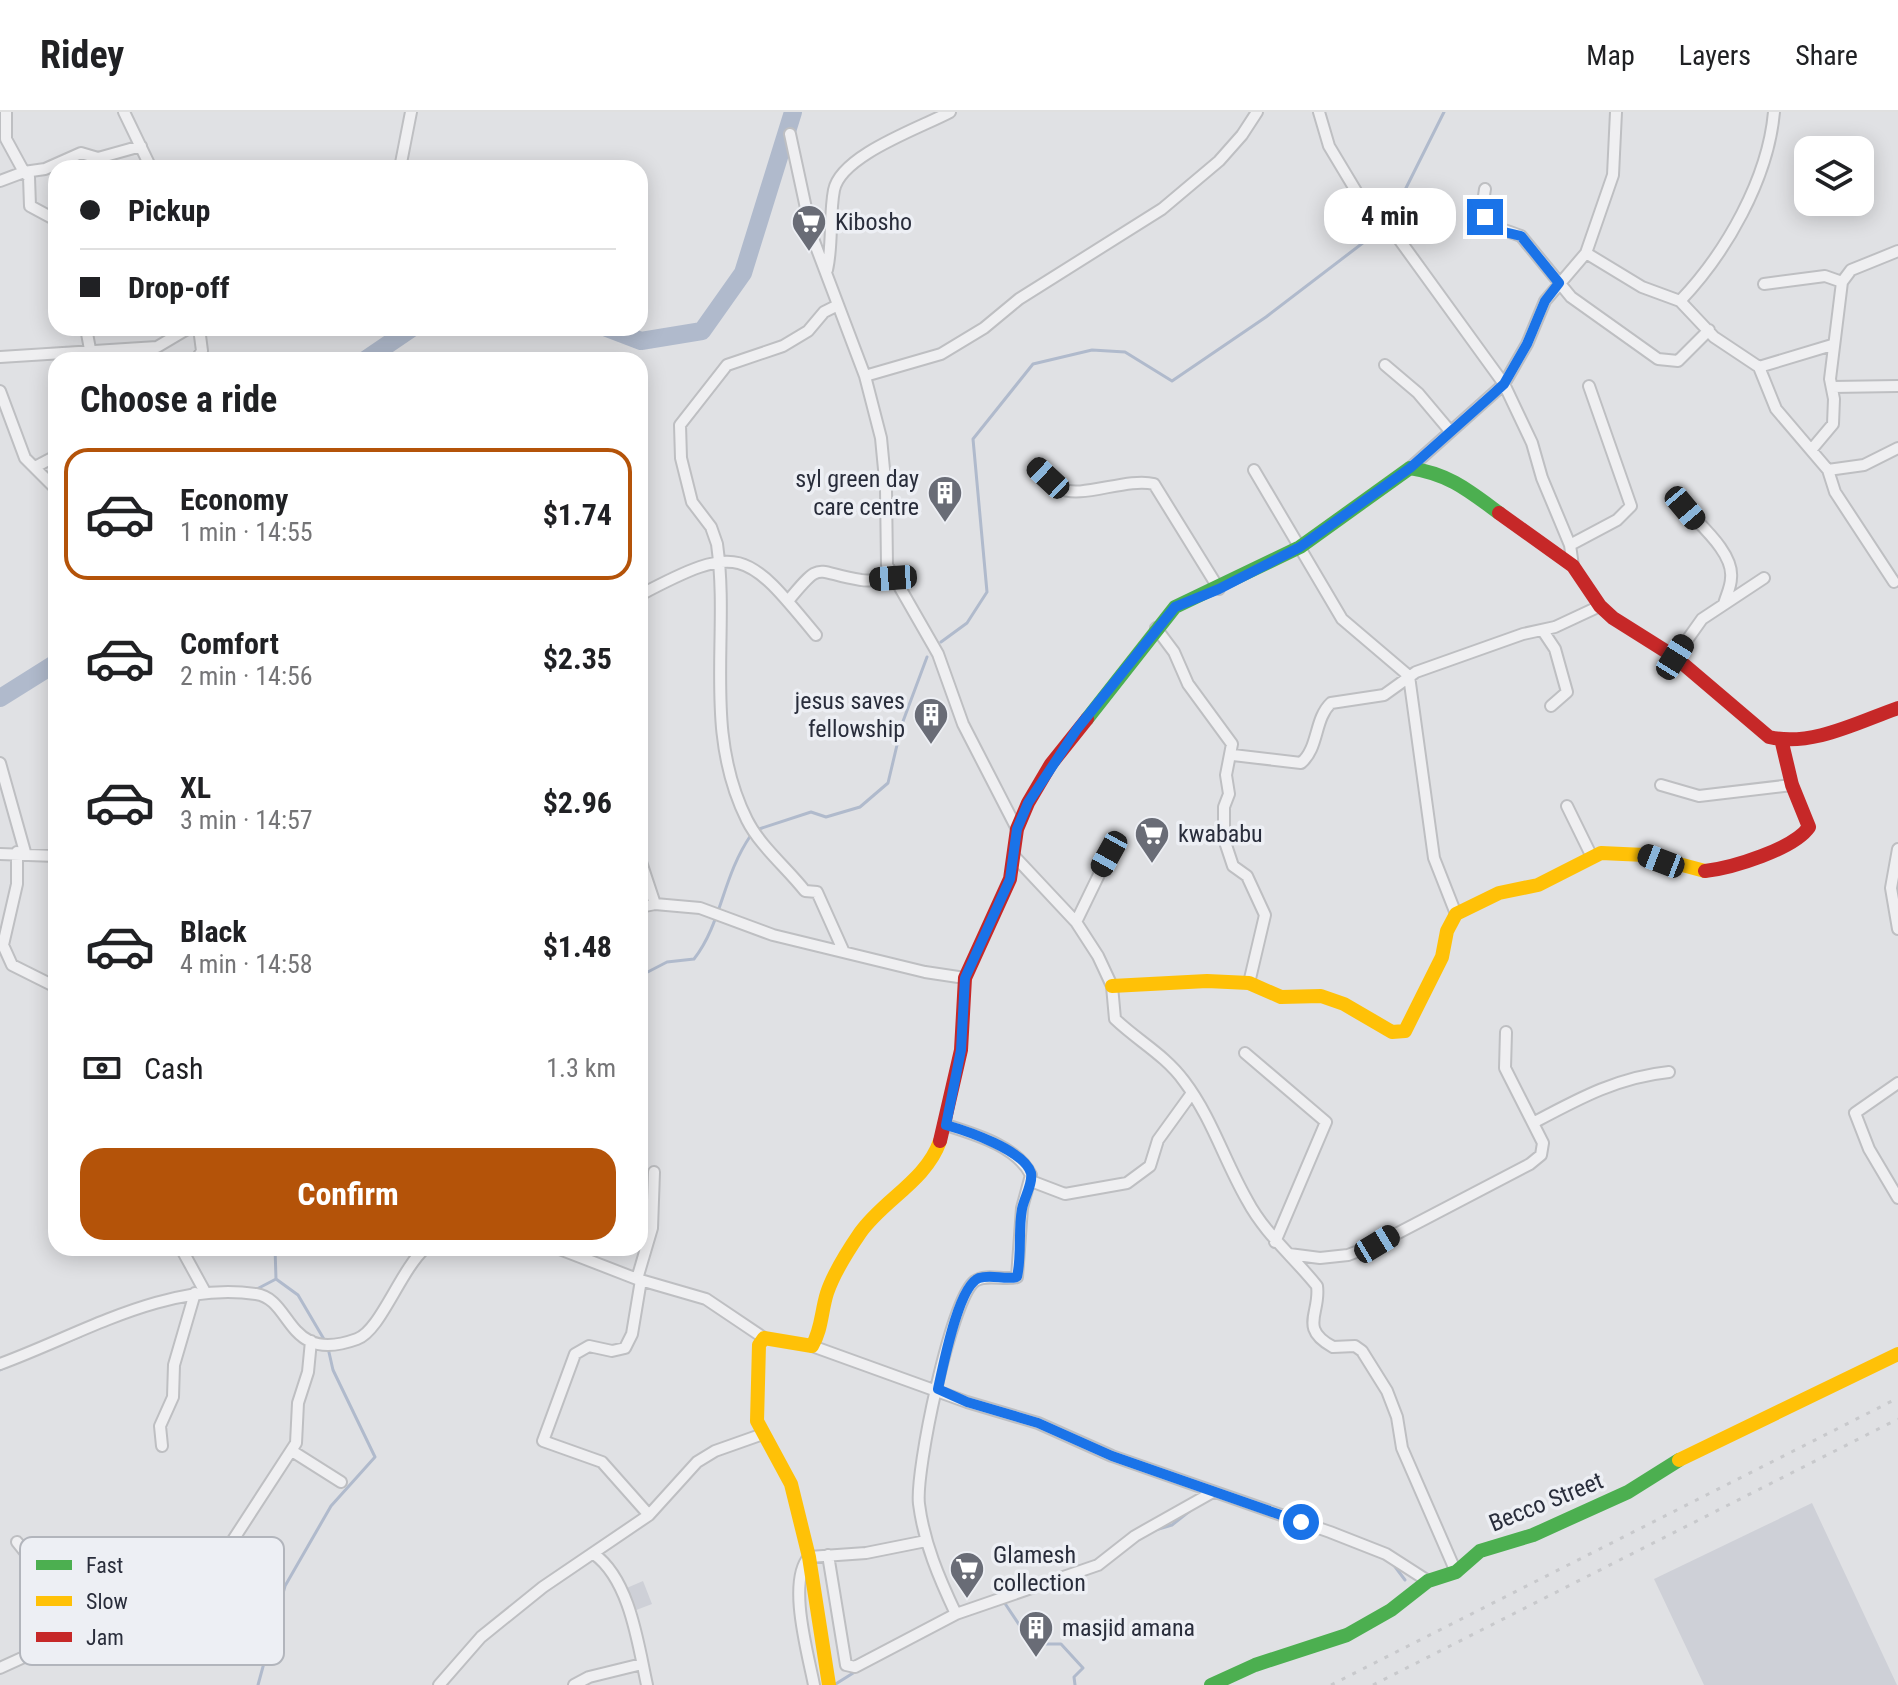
<!DOCTYPE html>
<html lang="en">
<head>
<meta charset="utf-8">
<style>
  body { margin:0; font-family:"Roboto Condensed",sans-serif; background:#f2f2f2; color:#202124; height:100vh; display:flex; flex-direction:column; font-size:30px; white-space:nowrap }
  * { box-sizing:border-box; margin:0 }
  p { font-size:26px; color:#757577 }
  .icon { flex:none; width:44px; height:44px; fill:none; stroke:currentColor; stroke-width:2; stroke-linecap:round; stroke-linejoin:round }
  .map { position:relative; flex:1; overflow:hidden }
  .sheet { position:absolute; left:48px; top:240px; width:600px; height:904px; display:flex; flex-direction:column; background:#fff; border-radius:24px; box-shadow:0 4px 20px #0003 }
  .sheet>* { flex:none }
  .banner { position:absolute; left:48px; top:48px; width:600px; height:176px; border-radius:24px; box-shadow:0 4px 20px #0003; display:grid; align-content:center; height:176px; padding:0 32px; background:#fff }
  .controls { position:absolute; left:1794px; top:24px; display:grid; gap:16px }
  .controls a { display:grid; place-items:center; width:80px; height:80px; border-radius:16px; background:#fff; box-shadow:0 4px 20px #0003; font-size:40px }
  .end { position:absolute; width:36px; height:36px; margin:-18px; border:10px solid #1a73e8; background:#fff; box-shadow:0 0 0 4px #fff }
  .from { border-radius:50% }
  .bubble { position:absolute; height:56px; border-radius:24px; background:#fff; box-shadow:0 4px 20px #0003; font-size:26px; font-weight:700; line-height:56px; text-align:center }
  .car { position:absolute; width:24px; height:48px; margin:-24px -12px; border-radius:10px; box-shadow:0 0 6px 2px #0007; background:linear-gradient(#222 24%,#8ab4d8 0 40%,#222 0 76%,#8ab4d8 0 86%,#222 0) }
  .banner b { display:flex; align-items:center; gap:28px; height:76px; font-size:30px }
  .banner b+b { border-top:2px solid #e0e0e0 }
  .banner i { width:20px; height:20px; background:#202124 }
  ul { padding:0; list-style:none }
  li { display:flex; align-items:center; gap:24px; height:132px; margin:0 16px 12px; padding:0 16px; border:4px solid transparent; border-radius:24px }
  li div { flex:1 }
  li b { display:block; font-size:30px }
  li em { font-style:normal; font-weight:700 }
  li.active { border-color:#b45309 }
  li>.icon { width:72px; height:72px; stroke-width:1.5 }
  h2 { padding:0 32px; font-size:36px; line-height:96px }
  .pay { display:flex; align-items:center; gap:20px; height:88px; padding:0 32px; font-size:30px }
  .pay p { margin-inline-start:auto }
  .button { display:flex; gap:16px; margin-top:auto; padding:16px 32px }
  .button a { flex:1; height:92px; border-radius:24px; background:#b45309; color:#fff; font-size:32px; font-weight:700; line-height:92px; text-align:center }
  header { display:flex; align-items:center; gap:48px; box-sizing:border-box; height:112px; padding:0 40px; background:#fff; border-bottom:2px solid #e0e0e0 }
  header strong { font-size:38px }
  nav { display:flex; gap:44px; margin-inline-start:auto; font-size:28px }
  .map>svg:first-child { display:block }
  .built { fill:#ced0d7 }
  .lines { fill:none; stroke-linecap:round; stroke-linejoin:round }
  .stream { stroke:#b0bacc; stroke-width:3 }
  .river { stroke:#b0bacc; stroke-width:18 }
  .street-casing { stroke:#bebfc2; stroke-width:14 }
  .street { stroke:#efeff1; stroke-width:10 }
  .fast { stroke:#4caf50; stroke-width:14 }
  .slow { stroke:#ffc107; stroke-width:14 }
  .jam { stroke:#c62828; stroke-width:14 }
  .rail { stroke:#c8c9cc; stroke-width:3; stroke-dasharray:4 8; stroke-linecap:butt }
  .route { stroke:#1a73e8; stroke-width:10 }
  .labels { text-anchor:middle; stroke-width:7; stroke-linejoin:round; paint-order:stroke }
  .poi-label { font-size:24px; fill:#292d3b; stroke:#edeff4; text-anchor:start }
  .street-label { font-size:24px; fill:#292d3b; stroke:#edeff4 }
  .key { fill:#edeff4; stroke:#b2b5bc; stroke-width:2 }
  .key-label { font-size:22px; fill:#292d3b }
</style>
</head>
<body>
<header>
<strong>Ridey</strong>
<nav><a>Map</a><a>Layers</a><a>Share</a></nav>
</header>
<div class="map">
<svg width="1898" height="1573" viewBox="0 0 1898 1573">
  <rect width="100%" height="100%" fill="#e0e1e4"/>
  <!-- built -->
  <path class="built" d="M1812,1391L1897,1573H1704L1654,1467Z
    M643,1469L652,1492L631,1500L622,1478Z"/>
  <g class="lines">
    <!-- stream -->
    <path class="stream" d="M1390,108L1444,0
      M941,530L967,511L987,480L973,327L1033,252L1092,238L1125,240L1172,269L1266,205L1385,114
      M756,718L811,700L826,705L860,695L888,671L902,612L927,545
      M640,864L667,850L694,847C722,811 722,765 751,723
      M275,1136L276,1167L298,1183L325,1229
      M255,1178L276,1167
      M59,1233L81,1224
      M0,1258L11,1253
      M1290,1411L1328,1424
      M1152,1419L1172,1413L1191,1398
      M1393,1452L1405,1468
      M1004,1490L1032,1532H1061L1083,1556L1074,1565L1075,1573
      M258,1573L285,1474L331,1394L375,1345L333,1258L328,1236
      M834,1573L858,1558"/>
    <!-- river -->
    <path class="river" d="M607,216L641,229L702,219L743,161L793,0
      M365,248L412,216
      M0,586L56,551"/>
    <defs>
      <path id="street" d="M124,0L151,56
        M1319,0L1329,34L1359,84L1388,112L1504,272L1532,331L1542,366L1570,433L1573,454
        M790,22L812,124L865,264L881,326L886,378L887,453L938,542L963,612L1017,717
        M400,56L411,0
        M0,69L24,60L6,27V0
        M1485,77C1478,117 1491,112 1521,124L1571,185L1658,247L1678,249L1709,218
        M56,108L30,94L29,65L24,60L45,57L81,41L98,46L141,34
        M1586,141L1642,175L1680,189L1714,225L1759,255L1776,297L1828,358L1835,380L1894,470
        M827,158C833,132 829,104 834,78C841,43 920,16 950,0
        M1764,172L1825,164L1842,170
        M1680,189C1726,141 1768,67 1774,0
        M838,193L824,200L808,219L783,234L727,253L680,313L681,346L692,390L711,415L717,432C730,525 702,618 747,708C760,734 787,756 805,779L817,780L843,838
        M86,216L92,248
        M0,245L157,235L189,216
        M196,248L202,239L199,216
        M1385,253L1418,281L1450,319
        M1759,255L1832,233
        M865,264L941,242L984,216L1019,187L1162,97L1219,49L1242,23L1257,0
        M1832,275L1898,274
        M0,279L25,346L56,377
        M1812,337L1833,312L1834,287L1830,267L1842,170L1851,158L1898,139
        M1036,354C1043,361 1051,371 1060,376C1079,388 1127,365 1154,372L1219,477
        M35,355L56,344
        M1410,356L1504,272L1527,232L1545,189L1586,141L1613,63L1616,0
        M1254,358L1342,507L1409,564L1434,746L1456,802
        M1828,358L1864,353L1898,336
        M1685,396C1700,413 1734,441 1731,466C1731,475 1726,484 1724,492
        M1570,433L1617,408L1631,394L1589,274
        M640,483C740,430 746,438 816,523
        M788,489C823,446 814,461 861,468C871,470 883,467 893,466
        M1156,516L1174,540L1188,572L1232,632L1226,663L1229,682L1224,695V727L1233,754L1247,764L1265,803L1249,871
        M1543,519L1555,537L1567,580L1551,594
        M1675,545L1702,507L1764,466
        M1233,643L1301,651C1319,636 1314,607 1331,591L1384,583L1416,560L1523,522L1555,515L1600,494
        M0,651L25,740
        M1661,673L1699,684L1792,673
        M1567,694L1592,745
        M1898,737L1891,776L1898,817
        M17,740V772L3,833L12,853L56,875
        M0,742L56,744
        M1015,745L1076,810L1098,844L1112,874L1115,907C1138,929 1165,943 1184,969C1212,1006 1224,1048 1247,1088C1265,1122 1293,1144 1317,1174C1321,1201 1298,1216 1333,1235L1355,1234L1362,1239L1387,1279L1397,1305L1402,1336L1456,1460
        M640,747L655,792
        M640,795L655,792L700,796L773,823L925,860L965,866
        M1076,810L1109,742
        M1245,941L1326,1010L1275,1130
        M1898,971L1855,1001L1869,1037L1898,1086
        M1533,1011C1578,987 1618,965 1669,960
        M946,1013C974,1022 1017,1034 1031,1063L1022,1096L1017,1165C1004,1169 987,1161 975,1169C951,1186 915,1360 919,1392C924,1431 939,1466 956,1502
        M1031,1069L1065,1082L1127,1071L1150,1054L1158,1028L1192,981
        M181,1136L204,1178
        M557,1136L637,1167L706,1187L764,1226
        M1289,1142L1320,1146L1348,1143L1377,1132L1530,1052L1541,1043L1543,1031L1505,956L1506,920
        M637,1167L652,1116L654,1060
        M641,1168L632,1222L625,1236L612,1239L589,1234L575,1242L543,1329L602,1350L649,1403
        M812,1234L967,1290L1038,1311L1112,1344L1330,1420L1386,1442L1428,1469
        M0,1252C82,1222 166,1169 256,1182C293,1187 286,1253 357,1227C380,1219 400,1159 425,1136
        M162,1334L160,1314L173,1285L174,1253L195,1181
        M292,1339L341,1370
        M17,1430L79,1508
        M594,1442C630,1468 638,1532 647,1573
        M828,1443L846,1553L855,1555L956,1502L1098,1453L1135,1424L1213,1380
        M0,1556L57,1530L79,1508L92,1501L200,1473L209,1465L296,1331L298,1291L308,1260L311,1229
        M439,1573L481,1525L543,1475L649,1403L697,1350L715,1339L763,1322
        M574,1573L589,1565L642,1552
        M814,1573C808,1542 787,1469 809,1445L866,1441L926,1429"/>
    </defs>
    <!-- street casing -->
    <use href="#street" class="street-casing"/>
    <!-- street -->
    <use href="#street" class="street"/>
    <!-- fast -->
    <path class="fast" d="M1087,607L1175,495L1300,435L1410,356C1449,362 1468,378 1499,401
      M1211,1573L1255,1553L1347,1523L1391,1498L1428,1469L1456,1460L1480,1439L1533,1423L1628,1380L1679,1348"/>
    <!-- slow -->
    <path class="slow" d="M1112,874L1207,869L1249,871L1281,885L1321,884L1344,892L1392,920L1405,919L1442,845L1447,819L1456,802L1499,781L1538,773L1601,741L1645,743L1705,759
      M1679,1348L1898,1242
      M829,1573L809,1445L791,1372L757,1309L759,1233L764,1226L812,1234C822,1217 821,1200 827,1181C834,1160 847,1140 860,1121C883,1088 926,1069 940,1029"/>
    <!-- jam -->
    <path class="jam" d="M1499,401L1573,454L1600,494L1613,506L1675,545L1769,625C1812,635 1858,610 1898,596
      M1705,759C1732,756 1794,737 1809,715L1792,673L1782,631
      M940,1029L961,938L965,866L1010,767L1017,717L1028,691L1051,652L1087,607"/>
    <!-- rail -->
    <path class="rail" d="M1331,1573L1898,1286
      M1373,1573L1898,1307"/>
  </g>
  <g class="lines">
    <!-- route -->
    <path class="route" d="M1301,1410L1112,1344L1038,1311L967,1290L938,1277C943,1255 958,1174 979,1166C991,1162 1005,1168 1017,1165C1022,1143 1018,1119 1022,1097C1024,1086 1033,1072 1031,1061C1024,1038 967,1019 946,1013L961,938L965,866L1010,767L1017,717L1028,691L1077,617L1175,495L1219,477L1300,435L1410,356L1492,283L1504,272L1527,232L1545,189L1559,171L1521,124L1500,119L1485,105"/>
  </g>
  <!-- icons -->
  <defs>
    <symbol id="supermarket-pin" viewBox="-11 -11 22 30"><path d="M0 17L-7.5 6A9.5 9.5 0 1 1 7.5 6Z" fill="#696c76" stroke="#edeff4"/><path d="M-6-5.5h2.5l.6 2H6L4.5 2H-2.5L-4.4-4H-6ZM-1.5 3.2a1.3 1.3 0 1 0 .1 0ZM3 3.2a1.3 1.3 0 1 0 .1 0Z" fill="#fff"/></symbol>
    <symbol id="building-pin" viewBox="-11 -11 22 30"><path d="M0 17L-7.5 6A9.5 9.5 0 1 1 7.5 6Z" fill="#696c76" stroke="#edeff4"/><path d="M-4-6H4V6H1V3H-1V6H-4ZM-2.5-4.3h1.7v1.8h-1.7ZM.8-4.3h1.7v1.8H.8ZM-2.5-1h1.7V.8h-1.7ZM.8-1h1.7V.8H.8Z" fill="#fff"/></symbol>
  </defs>
  <g fill-rule="evenodd">
    <use href="#supermarket-pin" x="789" y="90" width="40" height="54"/>
    <use href="#building-pin" x="925" y="361" width="40" height="54"/>
    <use href="#building-pin" x="911" y="583" width="40" height="54"/>
    <use href="#supermarket-pin" x="1132" y="702" width="40" height="54"/>
    <use href="#supermarket-pin" x="947" y="1437" width="40" height="54"/>
    <use href="#building-pin" x="1016" y="1496" width="40" height="54"/>
  </g>
  <g class="labels">
    <!-- poi labels -->
    <g class="poi-label">
      <text x="835" y="118">Kibosho</text>
      <text x="919" y="375" text-anchor="end">syl green day<tspan x="919" dy="28">care centre</tspan></text>
      <text x="905" y="597" text-anchor="end">jesus saves<tspan x="905" dy="28">fellowship</tspan></text>
      <text x="1178" y="730">kwababu</text>
      <text x="993" y="1451">Glamesh<tspan x="993" dy="28">collection</tspan></text>
      <text x="1062" y="1524">masjid amana</text>
    </g>
    <!-- street labels -->
    <g class="street-label">
      <text transform="translate(1546 1390) rotate(-22)" y="8">Becco Street</text>
    </g>
  </g>
  <!-- legend -->
  <rect x="20" y="1425" width="264" height="128" rx="12" class="key"/>
  <rect x="36" y="1448" width="36" height="10" fill="#4caf50"/>
  <rect x="36" y="1484" width="36" height="10" fill="#ffc107"/>
  <rect x="36" y="1520" width="36" height="10" fill="#c62828"/>
  <g class="key-label">
    <text x="86" y="1461">Fast</text>
    <text x="86" y="1497">Slow</text>
    <text x="86" y="1533">Jam</text>
  </g>
</svg>
<div class="controls">
<a><svg class="icon" aria-label="layers" viewBox="0 0 24 24"><path d="M12 4l9 5-9 5-9-5zM3 14l9 5 9-5"/></svg></a>
</div>
<i class="end from" style="left:1301px;top:1410px"></i>
<i class="end" style="left:1485px;top:105px"></i>
<div class="bubble" style="left:1324px;top:76px;width:132px">4 min</div>
<i class="car" style="left:1048px;top:366px;rotate:313deg"></i>
<i class="car" style="left:1685px;top:396px;rotate:140deg"></i>
<i class="car" style="left:893px;top:466px;rotate:266deg"></i>
<i class="car" style="left:1675px;top:545px;rotate:32deg"></i>
<i class="car" style="left:1109px;top:742px;rotate:209deg"></i>
<i class="car" style="left:1661px;top:749px;rotate:291deg"></i>
<i class="car" style="left:1377px;top:1132px;rotate:59deg"></i>
<div class="banner">
<b><i class="from"></i>Pickup</b>
<b><i></i>Drop-off</b>
</div>
<section class="sheet">
<h2>Choose a ride</h2>
<ul>
<li class="active"><svg class="icon" aria-label="car" viewBox="0 0 24 24"><path d="M5 17H2v-5l4-1 3-4h7l3 4 3 1v5h-3M9 17h6M6 11h13"/><circle cx="7" cy="17" r="2"/><circle cx="17" cy="17" r="2"/></svg><div><b>Economy</b><p>1 min · 14:55</p></div><em>$1.74</em></li>
<li><svg class="icon" aria-label="car" viewBox="0 0 24 24"><path d="M5 17H2v-5l4-1 3-4h7l3 4 3 1v5h-3M9 17h6M6 11h13"/><circle cx="7" cy="17" r="2"/><circle cx="17" cy="17" r="2"/></svg><div><b>Comfort</b><p>2 min · 14:56</p></div><em>$2.35</em></li>
<li><svg class="icon" aria-label="car" viewBox="0 0 24 24"><path d="M5 17H2v-5l4-1 3-4h7l3 4 3 1v5h-3M9 17h6M6 11h13"/><circle cx="7" cy="17" r="2"/><circle cx="17" cy="17" r="2"/></svg><div><b>XL</b><p>3 min · 14:57</p></div><em>$2.96</em></li>
<li><svg class="icon" aria-label="car" viewBox="0 0 24 24"><path d="M5 17H2v-5l4-1 3-4h7l3 4 3 1v5h-3M9 17h6M6 11h13"/><circle cx="7" cy="17" r="2"/><circle cx="17" cy="17" r="2"/></svg><div><b>Black</b><p>4 min · 14:58</p></div><em>$1.48</em></li>
</ul>
<div class="pay"><svg class="icon" aria-label="cash" viewBox="0 0 24 24"><path d="M3 7h18v10H3z"/><circle cx="12" cy="12" r="2"/></svg>Cash<p>1.3 km</p></div>
<div class="button"><a>Confirm</a></div>
</section>
</div>
</body>
</html>
